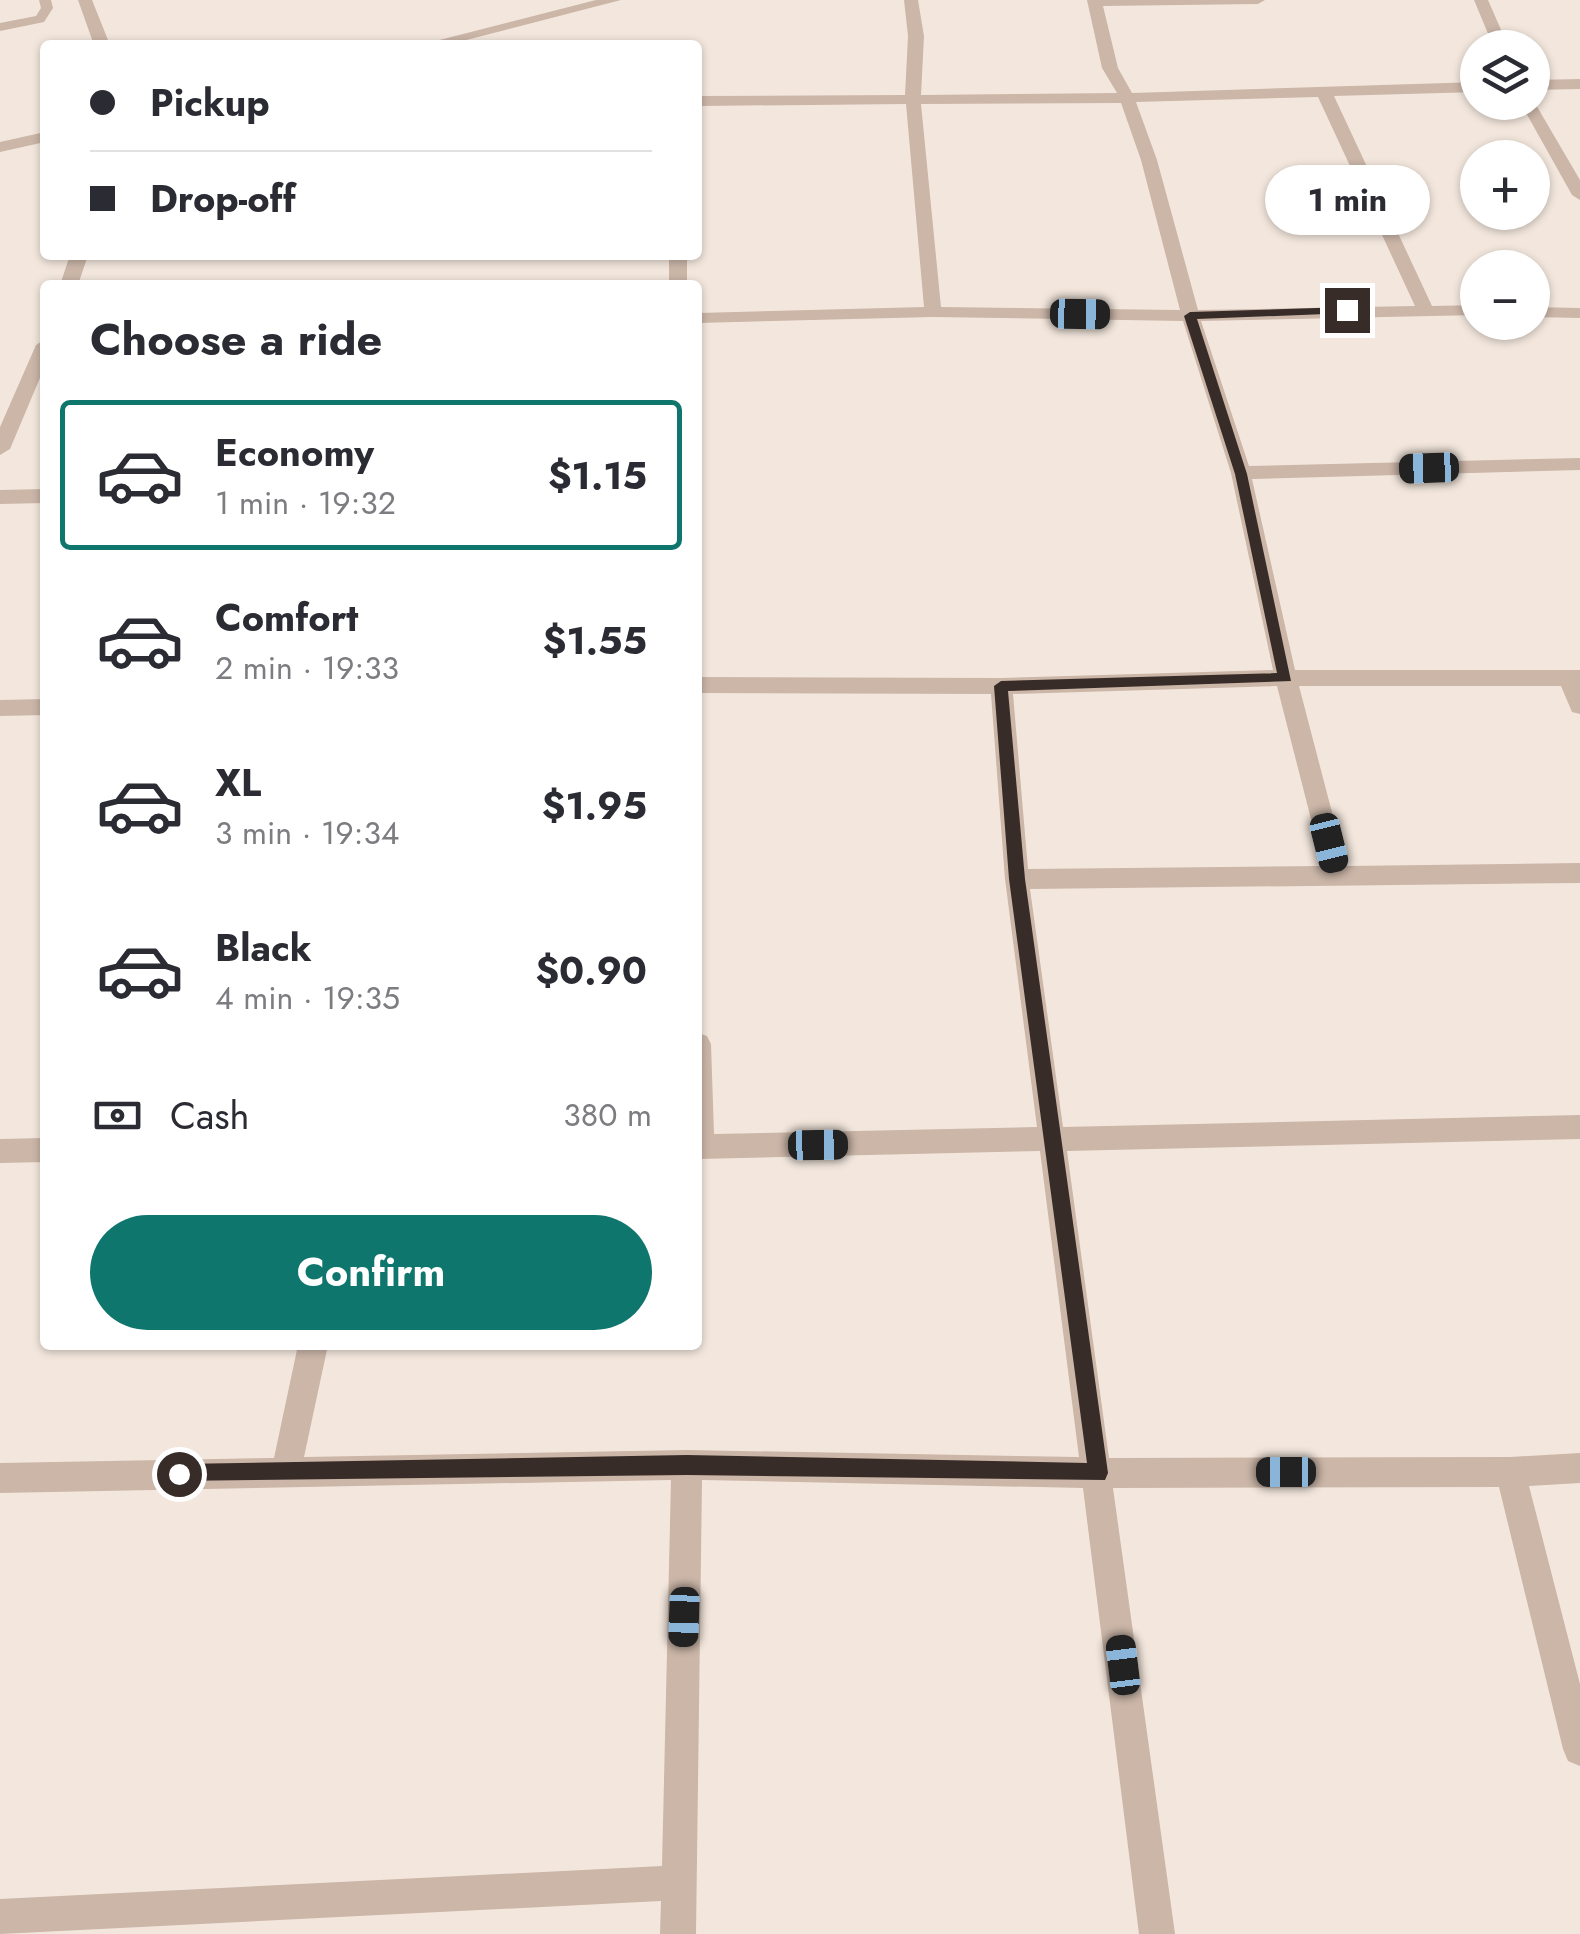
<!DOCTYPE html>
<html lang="en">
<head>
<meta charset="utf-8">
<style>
  body { margin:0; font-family:Jost,sans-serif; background:#f7f7f7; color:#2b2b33; height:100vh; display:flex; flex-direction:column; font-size:38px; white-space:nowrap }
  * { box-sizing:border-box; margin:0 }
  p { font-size:32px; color:#7c7c81 }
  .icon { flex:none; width:55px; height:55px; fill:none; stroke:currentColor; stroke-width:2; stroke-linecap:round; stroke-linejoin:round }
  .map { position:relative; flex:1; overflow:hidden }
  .details { position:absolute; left:40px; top:280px; width:662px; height:1070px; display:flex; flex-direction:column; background:#fff; border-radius:10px; box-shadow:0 2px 8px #0004 }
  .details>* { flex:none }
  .banner { position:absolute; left:40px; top:40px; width:662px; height:220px; border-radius:10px; box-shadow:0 2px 8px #0004; display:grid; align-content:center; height:220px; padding:0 50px; background:#fff }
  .buttons { position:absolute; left:1460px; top:30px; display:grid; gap:20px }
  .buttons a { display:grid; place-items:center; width:90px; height:90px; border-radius:50%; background:#fff; box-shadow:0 2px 8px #0004; font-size:50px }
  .end { position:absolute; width:45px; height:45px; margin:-22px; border:12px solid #382c29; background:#fff; box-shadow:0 0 0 5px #fff }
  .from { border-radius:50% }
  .bubble { position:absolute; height:70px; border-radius:35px; background:#fff; box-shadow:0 2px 8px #0004; font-size:32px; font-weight:700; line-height:70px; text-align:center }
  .car { position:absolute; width:30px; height:60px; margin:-30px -15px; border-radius:12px; box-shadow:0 0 8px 2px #0007; background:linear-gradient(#222 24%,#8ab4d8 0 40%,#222 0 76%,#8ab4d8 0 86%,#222 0) }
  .banner b { display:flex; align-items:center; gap:35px; height:95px; font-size:38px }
  .banner b+b { border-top:2px solid #e1e1e2 }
  .banner i { width:25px; height:25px; background:#2b2b33 }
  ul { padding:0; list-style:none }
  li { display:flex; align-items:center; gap:30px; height:150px; margin:0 20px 15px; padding:0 30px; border:5px solid transparent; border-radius:10px }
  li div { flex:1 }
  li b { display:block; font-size:38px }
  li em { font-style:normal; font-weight:700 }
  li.selected { border-color:#0f766e }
  li>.icon { width:90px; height:90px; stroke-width:1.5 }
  h2 { padding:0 50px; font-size:45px; line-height:120px }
  .pay { display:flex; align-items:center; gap:25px; height:110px; padding:0 50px; font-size:38px }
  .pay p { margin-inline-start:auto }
  .action { display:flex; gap:20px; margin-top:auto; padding:20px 50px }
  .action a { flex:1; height:115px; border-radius:60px; background:#0f766e; color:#fff; font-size:40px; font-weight:700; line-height:115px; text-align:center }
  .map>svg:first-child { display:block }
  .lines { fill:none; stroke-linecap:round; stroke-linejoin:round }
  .lane { fill:#cbb6a8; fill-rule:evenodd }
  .street { fill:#cbb6a8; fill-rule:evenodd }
  .route { fill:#382c29 }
</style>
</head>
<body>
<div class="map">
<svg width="1580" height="1934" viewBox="0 0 1580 1934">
  <rect width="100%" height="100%" fill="#f3e7dd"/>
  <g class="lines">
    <!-- lane -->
    <path class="lane" d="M39,0H51L53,8L44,22L0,31V23L36,16L41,8Z"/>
    <!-- street -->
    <path class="street" d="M78,0H92L110,45H94Z
      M596,0H621L447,45H420Z
      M904,0H918L924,36L921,95L1117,93L1102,68L1087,0H1265L1258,4L1103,6L1118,68L1132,93L1478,82V92L1334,96L1432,306L1478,305V315L1201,321L1249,466L1580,458V470L1252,479L1295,670H1580V714L1572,712L1561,686H1299L1346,866L1580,863V883L1030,889L1063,1127L1580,1115V1139L1067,1151L1109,1458L1510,1457L1580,1453V1483L1529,1486L1580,1684V1766L1568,1761L1563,1749L1499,1487L1113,1488L1175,1934H1139L1083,1488L702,1480L696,1934H660L661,1901L0,1934V1899L662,1866L671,1480L0,1493V1463L274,1458L298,1345H328L304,1457L687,1450L1079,1457L1040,1151L698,1159V1033L707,1036L711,1044L714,1134L1037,1127L1005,879L991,694L698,693V677L1001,678L1273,670L1231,473L1183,321L933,317L698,323V313L924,307L906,104L698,106V96L905,95L908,36ZM1318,97L1415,306L1198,310L1157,160L1136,102ZM1121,103L1141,160L1180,310L941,307L921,104ZM1277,686L1323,866L1028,869L1013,694Z
      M1474,0H1488L1509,48H1494Z
      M1580,79V89L1532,90V80Z
      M1532,98L1580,180V200L1572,195L1520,102H1532Z
      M45,132V142L0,152V142Z
      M70,255H88L78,285H60Z
      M669,255H687V285H669Z
      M1532,307L1580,308V318L1532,317Z
      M45,339V366L10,449L0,455V427L36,345Z
      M45,489V503L0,504V490Z
      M45,699V715L0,716V700Z
      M45,1138V1162L0,1163V1139Z"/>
  </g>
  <!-- route -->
  <path class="route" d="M1347,307L1351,313L1197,319L1247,474L1291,681L1008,691L1025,879L1108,1473L1105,1480L687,1475L172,1481L169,1474L179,1464L687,1455L1087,1463L1009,879L994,686L1001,681L1277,673L1235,474L1184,316L1190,312Z"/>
</svg>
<div class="buttons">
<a><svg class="icon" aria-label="layers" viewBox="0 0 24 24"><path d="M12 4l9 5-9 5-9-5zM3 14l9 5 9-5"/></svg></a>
<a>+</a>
<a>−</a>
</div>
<i class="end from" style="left:179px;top:1474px"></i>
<i class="end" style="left:1347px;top:310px"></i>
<div class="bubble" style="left:1265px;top:165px;width:165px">1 min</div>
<i class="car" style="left:1080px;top:314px;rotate:91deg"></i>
<i class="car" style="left:1429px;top:468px;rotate:268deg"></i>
<i class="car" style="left:1329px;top:843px;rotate:166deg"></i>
<i class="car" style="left:818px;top:1145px;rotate:89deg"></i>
<i class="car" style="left:1286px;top:1472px;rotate:270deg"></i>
<i class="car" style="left:684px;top:1617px;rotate:182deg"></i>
<i class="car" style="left:1123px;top:1665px;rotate:353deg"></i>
<div class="banner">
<b><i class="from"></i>Pickup</b>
<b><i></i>Drop-off</b>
</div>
<section class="details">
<h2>Choose a ride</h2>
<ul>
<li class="selected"><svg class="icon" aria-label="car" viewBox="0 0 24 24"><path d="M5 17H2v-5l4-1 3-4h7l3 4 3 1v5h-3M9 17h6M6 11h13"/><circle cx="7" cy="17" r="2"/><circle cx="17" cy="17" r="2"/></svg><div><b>Economy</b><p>1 min · 19:32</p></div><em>$1.15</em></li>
<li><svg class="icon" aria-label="car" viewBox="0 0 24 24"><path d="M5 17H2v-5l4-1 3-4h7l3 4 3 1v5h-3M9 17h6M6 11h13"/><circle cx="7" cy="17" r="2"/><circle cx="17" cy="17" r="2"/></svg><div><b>Comfort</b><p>2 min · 19:33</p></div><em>$1.55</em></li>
<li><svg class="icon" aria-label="car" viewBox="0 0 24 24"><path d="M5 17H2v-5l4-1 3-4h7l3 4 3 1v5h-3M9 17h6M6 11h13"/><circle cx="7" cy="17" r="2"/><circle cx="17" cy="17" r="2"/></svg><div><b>XL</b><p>3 min · 19:34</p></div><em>$1.95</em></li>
<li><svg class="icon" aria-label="car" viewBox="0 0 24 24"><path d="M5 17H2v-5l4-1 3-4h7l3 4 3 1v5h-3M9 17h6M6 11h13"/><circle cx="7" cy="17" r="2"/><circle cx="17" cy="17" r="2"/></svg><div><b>Black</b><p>4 min · 19:35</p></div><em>$0.90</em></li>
</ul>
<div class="pay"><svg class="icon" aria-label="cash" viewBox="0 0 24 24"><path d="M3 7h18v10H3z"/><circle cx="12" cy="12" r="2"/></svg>Cash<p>380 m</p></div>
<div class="action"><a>Confirm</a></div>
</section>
</div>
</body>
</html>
